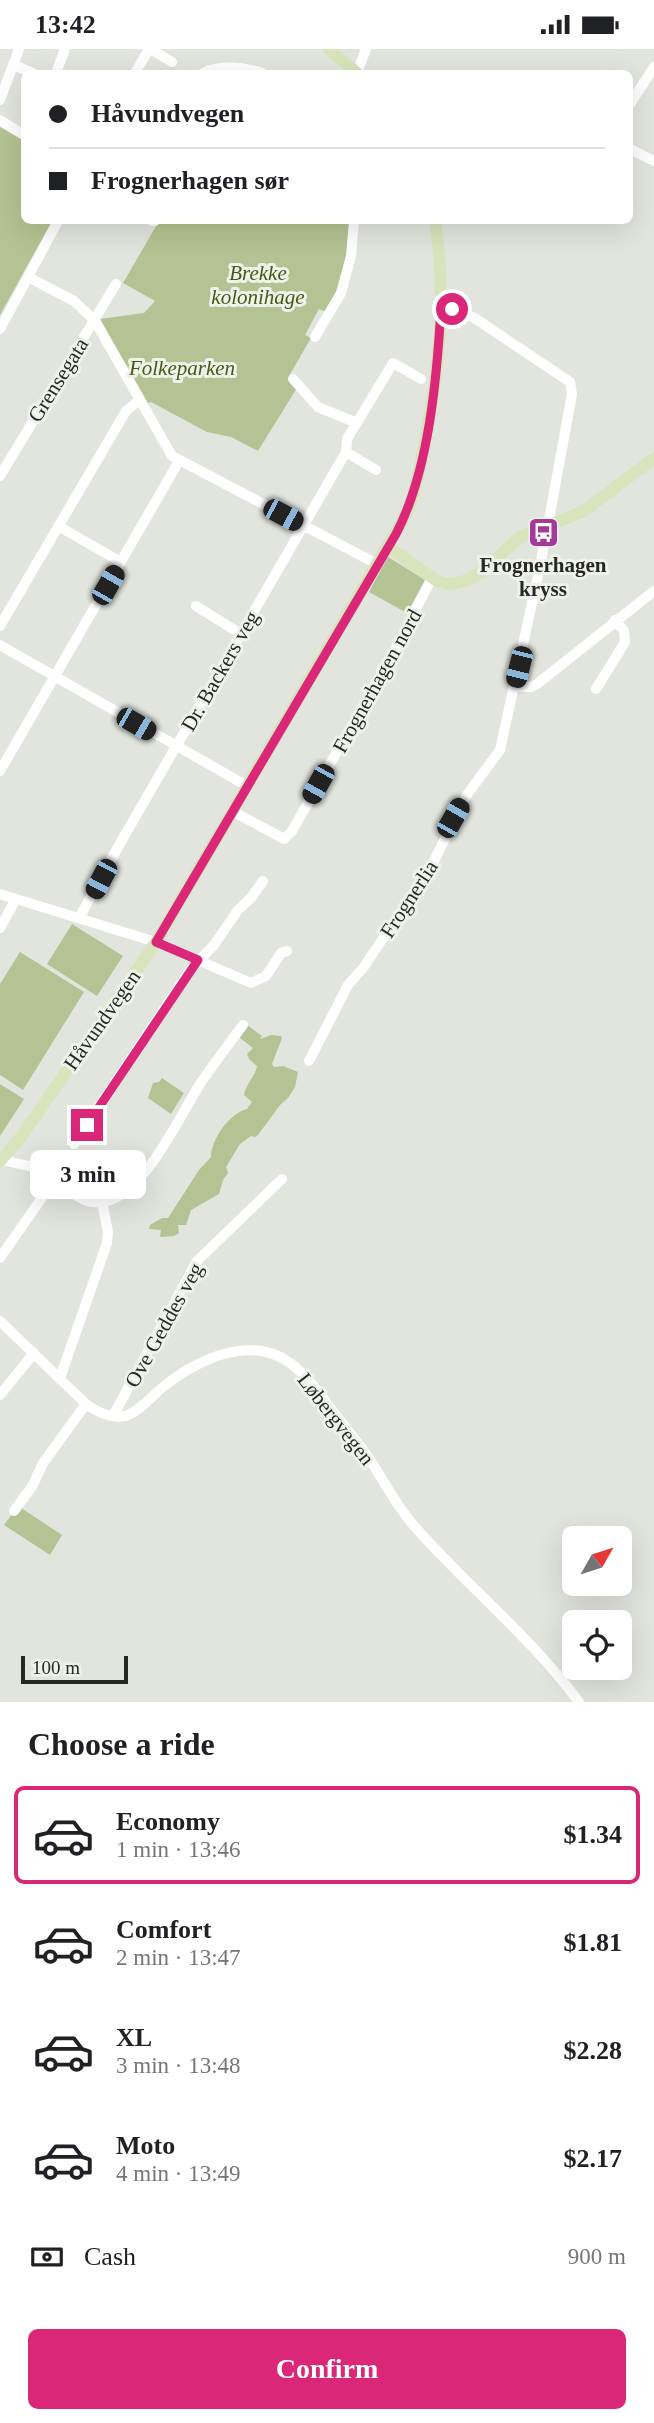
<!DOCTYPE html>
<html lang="en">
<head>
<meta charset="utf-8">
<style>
  body { margin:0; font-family:Georgia,serif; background:#f6f6f6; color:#202124; height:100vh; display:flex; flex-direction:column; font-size:26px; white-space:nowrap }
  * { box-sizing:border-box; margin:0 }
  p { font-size:23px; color:#757577 }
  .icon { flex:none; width:38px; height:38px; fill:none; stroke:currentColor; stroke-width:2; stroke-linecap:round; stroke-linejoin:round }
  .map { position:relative; height:1653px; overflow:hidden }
  .details { display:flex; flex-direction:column; background:#fff; flex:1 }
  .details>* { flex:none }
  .hud { position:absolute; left:21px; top:21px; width:612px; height:154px; border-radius:10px; box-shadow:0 7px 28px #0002; display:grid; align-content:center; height:154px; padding:0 28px; background:#fff }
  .needle { width:46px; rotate:51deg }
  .buttons { position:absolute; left:562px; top:1477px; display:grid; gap:14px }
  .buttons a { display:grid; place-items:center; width:70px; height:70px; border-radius:10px; background:#fff; box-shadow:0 7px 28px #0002; font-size:35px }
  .scale { position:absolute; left:21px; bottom:18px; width:107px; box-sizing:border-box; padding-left:7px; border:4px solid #272825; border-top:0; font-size:19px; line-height:24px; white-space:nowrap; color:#272825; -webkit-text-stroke:5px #eff2eb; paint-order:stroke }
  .end { position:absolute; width:32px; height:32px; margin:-16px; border:9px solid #db2777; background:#fff; box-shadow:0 0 0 4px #fff }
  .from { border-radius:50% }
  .bubble { position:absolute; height:49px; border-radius:10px; background:#fff; box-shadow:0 7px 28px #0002; font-size:23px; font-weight:600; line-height:49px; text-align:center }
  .car { position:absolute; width:21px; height:42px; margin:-21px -10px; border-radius:9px; box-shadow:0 0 5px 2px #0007; background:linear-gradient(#222 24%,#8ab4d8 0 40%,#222 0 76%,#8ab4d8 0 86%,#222 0) }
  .hud b { display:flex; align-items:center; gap:24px; height:66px; font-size:26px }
  .hud b+b { border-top:2px solid #e0e0e0 }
  .hud i { width:18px; height:18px; background:#202124 }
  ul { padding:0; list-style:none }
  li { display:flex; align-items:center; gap:21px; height:98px; margin:0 14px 10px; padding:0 14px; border:4px solid transparent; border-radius:10px }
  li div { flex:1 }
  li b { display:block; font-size:26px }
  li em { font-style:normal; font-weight:600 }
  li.selected { border-color:#db2777 }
  li>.icon { width:63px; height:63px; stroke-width:1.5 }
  h2 { padding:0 28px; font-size:32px; line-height:84px }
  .pay { display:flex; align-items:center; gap:18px; height:77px; padding:0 28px; font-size:26px }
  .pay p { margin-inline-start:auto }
  .cta { display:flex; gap:14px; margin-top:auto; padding:14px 28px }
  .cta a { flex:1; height:80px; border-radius:10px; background:#db2777; color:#fff; font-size:28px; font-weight:600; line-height:80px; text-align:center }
  .status { display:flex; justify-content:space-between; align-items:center; height:49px; padding:0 35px; background:#fff; direction:ltr }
  .status svg { height:19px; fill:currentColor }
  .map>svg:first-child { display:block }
  .green { fill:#b4c393 }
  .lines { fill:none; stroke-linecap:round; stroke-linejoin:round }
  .minor { stroke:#fff; stroke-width:10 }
  .major { stroke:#d8e4bb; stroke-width:12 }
  .route { stroke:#db2777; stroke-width:9 }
  .labels { text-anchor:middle; stroke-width:6; stroke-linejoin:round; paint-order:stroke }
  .park-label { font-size:21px; font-style:italic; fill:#485913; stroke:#eff2eb }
  .street-label { font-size:21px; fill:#272825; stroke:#eff2eb }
  .poi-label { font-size:21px; font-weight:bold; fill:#272825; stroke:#eff2eb }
</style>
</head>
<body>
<div class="status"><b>13:42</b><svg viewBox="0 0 49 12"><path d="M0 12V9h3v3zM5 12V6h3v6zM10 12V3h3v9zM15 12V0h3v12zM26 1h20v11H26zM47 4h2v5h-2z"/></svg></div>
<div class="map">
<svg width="654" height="1653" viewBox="0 0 654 1653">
  <rect width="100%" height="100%" fill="#e2e5de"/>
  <!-- green -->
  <path class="green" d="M0,78L24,92V172H52L0,266Z
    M159,172H350C348,205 343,233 327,263L319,260L305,286L311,289L289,327L300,334L258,402L231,388L207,383L151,353L148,354L100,270L144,264L155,252L123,234Z
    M388,508L425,531L407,564L369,543Z
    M72,875L123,907L97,947L47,915Z
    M20,903L84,943L23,1041L0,1026V935Z
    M246,975L262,987L260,990L271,986L281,987L282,989L272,1015L274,1018L283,1017L298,1023L295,1038L288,1049L280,1056L258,1086L255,1088L251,1087L240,1095L226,1118L228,1124L223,1131L219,1145L191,1161L186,1176H178L179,1184L174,1187L160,1188L161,1181L149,1180L150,1176L162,1169H168L199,1121L211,1108C211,1090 230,1064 247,1060L252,1053L244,1046C246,1035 255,1028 257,1017L249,1010L247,1005L253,999L240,989L239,985Z
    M162,1029L184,1044L171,1065L148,1049L153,1034L159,1033Z
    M0,1035L24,1050L0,1087Z
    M18,1457L62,1486L50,1506L4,1476Z"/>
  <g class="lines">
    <!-- minor -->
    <path class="minor" d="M150,0L172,13
      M13,16L33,24
      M56,24L65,0
      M135,24L149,0
      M203,24C222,15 243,18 263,24
      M357,24L366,0
      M0,51L19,0
      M630,55L654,18
      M0,71L24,86
      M630,100L654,112
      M152,172H155
      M28,228L74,252L95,272L172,407L377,515
      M441,258L473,268L570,333L572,345L548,476
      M0,280L58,172
      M315,288L341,244L351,207L354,172
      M293,330L318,358L357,374
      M346,403L376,421
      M0,427L116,235
      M58,477L121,513
      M196,557L241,585
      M0,577L126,362L139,351
      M0,596L247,737
      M514,638H531L537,635L654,542
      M596,640L625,593L624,582L615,571
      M0,722L179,412
      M232,762L284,790L292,782L396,599L432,529
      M0,845L156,893L251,934L266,927L281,904L287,902
      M79,869L122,791L346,403L347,390L393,314L421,330
      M0,879L16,850
      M309,1012L348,936L363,919L431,818L466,747L500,701L541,513L543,499L537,481
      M74,1095L190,921L214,896L238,861L251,849L263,832
      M2,1110C15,1116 31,1115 43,1122C63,1132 77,1157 103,1153C145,1147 180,1065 202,1032C215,1013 229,995 243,976
      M0,1209L55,1130
      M0,1272L86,1355C97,1363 110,1370 125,1367C139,1363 152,1347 163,1338C190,1316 230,1295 266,1303C300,1310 321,1348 342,1374C353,1388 364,1401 374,1417C387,1438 398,1459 415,1478C468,1538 531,1588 579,1653
      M60,1329L107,1194L108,1183L102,1153
      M0,1346L34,1304
      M113,1367L197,1212L282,1130
      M14,1462L33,1436L43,1414L86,1355"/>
    <!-- major -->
    <path class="major" d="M329,0L357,24
      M388,498L437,532L449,535L465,532L481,523L520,488L584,462L654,409
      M0,1112L21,1088L156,893L406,465C416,444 419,419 424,397C439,322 447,247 435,172"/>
  </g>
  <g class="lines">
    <!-- route -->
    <path class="route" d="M87,1076L198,911L156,893L396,485C429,422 437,329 441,258L452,260"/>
  </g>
  <!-- icons -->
  <defs>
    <symbol id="bus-square" viewBox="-11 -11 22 22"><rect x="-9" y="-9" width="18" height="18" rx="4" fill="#a5399a" stroke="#eff2eb"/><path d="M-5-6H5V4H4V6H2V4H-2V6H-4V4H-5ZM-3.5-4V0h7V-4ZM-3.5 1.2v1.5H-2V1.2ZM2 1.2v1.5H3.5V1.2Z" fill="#fff"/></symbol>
  </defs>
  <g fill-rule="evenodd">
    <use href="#bus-square" x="526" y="466" width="35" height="35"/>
  </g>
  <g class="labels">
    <!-- park labels -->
    <g class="park-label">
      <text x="258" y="231">Brekke<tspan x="258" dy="24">kolonihage</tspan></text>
      <text x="182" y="326">Folkeparken</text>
    </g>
    <!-- street labels -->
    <g class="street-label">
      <text transform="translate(58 331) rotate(-58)" y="7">Grensegata</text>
      <text transform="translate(220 622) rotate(-60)" y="7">Dr. Backers veg</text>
      <text transform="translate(377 632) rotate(-61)" y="7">Frognerhagen nord</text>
      <text transform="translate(409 850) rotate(-57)" y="7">Frognerlia</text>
      <text transform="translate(102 971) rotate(-55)" y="7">Håvundvegen</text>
      <text transform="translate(164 1276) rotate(-61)" y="7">Ove Geddes veg</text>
      <text transform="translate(336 1370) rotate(52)" y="7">Løbergvegen</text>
    </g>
    <!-- poi labels -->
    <g class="poi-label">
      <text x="543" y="523">Frognerhagen<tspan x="543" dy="24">kryss</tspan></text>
    </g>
  </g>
</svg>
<div class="buttons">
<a><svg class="needle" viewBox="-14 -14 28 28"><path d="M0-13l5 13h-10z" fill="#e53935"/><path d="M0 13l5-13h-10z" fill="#757577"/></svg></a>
<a><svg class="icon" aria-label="locate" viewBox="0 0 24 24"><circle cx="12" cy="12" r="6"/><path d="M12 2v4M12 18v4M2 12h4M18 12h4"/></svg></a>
</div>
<div class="scale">100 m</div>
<i class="end from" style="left:452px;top:260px"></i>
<i class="end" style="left:87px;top:1076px"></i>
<div class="bubble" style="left:30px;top:1101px;width:116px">3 min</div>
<i class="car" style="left:283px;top:466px;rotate:118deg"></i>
<i class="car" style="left:108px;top:536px;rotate:30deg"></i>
<i class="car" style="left:519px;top:618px;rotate:194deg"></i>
<i class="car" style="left:136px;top:675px;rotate:120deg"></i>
<i class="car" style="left:318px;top:735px;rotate:209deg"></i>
<i class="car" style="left:453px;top:769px;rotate:30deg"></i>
<i class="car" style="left:101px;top:830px;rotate:208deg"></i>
<div class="hud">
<b><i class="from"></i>Håvundvegen</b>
<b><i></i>Frognerhagen sør</b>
</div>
</div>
<section class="details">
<h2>Choose a ride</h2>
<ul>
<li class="selected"><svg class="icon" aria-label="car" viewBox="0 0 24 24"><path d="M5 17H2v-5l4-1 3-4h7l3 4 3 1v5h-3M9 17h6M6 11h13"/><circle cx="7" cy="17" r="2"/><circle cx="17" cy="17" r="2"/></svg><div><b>Economy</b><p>1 min · 13:46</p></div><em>$1.34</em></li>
<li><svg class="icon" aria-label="car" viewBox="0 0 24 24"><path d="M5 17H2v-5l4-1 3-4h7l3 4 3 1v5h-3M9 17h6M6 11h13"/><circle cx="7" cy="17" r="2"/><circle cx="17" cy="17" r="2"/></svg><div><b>Comfort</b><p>2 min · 13:47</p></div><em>$1.81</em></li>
<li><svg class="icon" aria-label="car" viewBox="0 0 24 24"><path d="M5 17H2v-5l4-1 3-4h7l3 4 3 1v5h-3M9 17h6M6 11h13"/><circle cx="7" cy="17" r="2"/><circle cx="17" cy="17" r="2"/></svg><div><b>XL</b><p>3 min · 13:48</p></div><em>$2.28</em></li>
<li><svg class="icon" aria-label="car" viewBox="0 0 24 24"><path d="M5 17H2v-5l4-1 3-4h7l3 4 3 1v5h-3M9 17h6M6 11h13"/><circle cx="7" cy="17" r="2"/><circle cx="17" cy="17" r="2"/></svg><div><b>Moto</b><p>4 min · 13:49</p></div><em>$2.17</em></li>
</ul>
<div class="pay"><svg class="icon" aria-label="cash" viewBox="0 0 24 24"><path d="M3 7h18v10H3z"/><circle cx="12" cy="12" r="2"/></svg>Cash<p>900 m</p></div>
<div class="cta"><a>Confirm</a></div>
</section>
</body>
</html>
